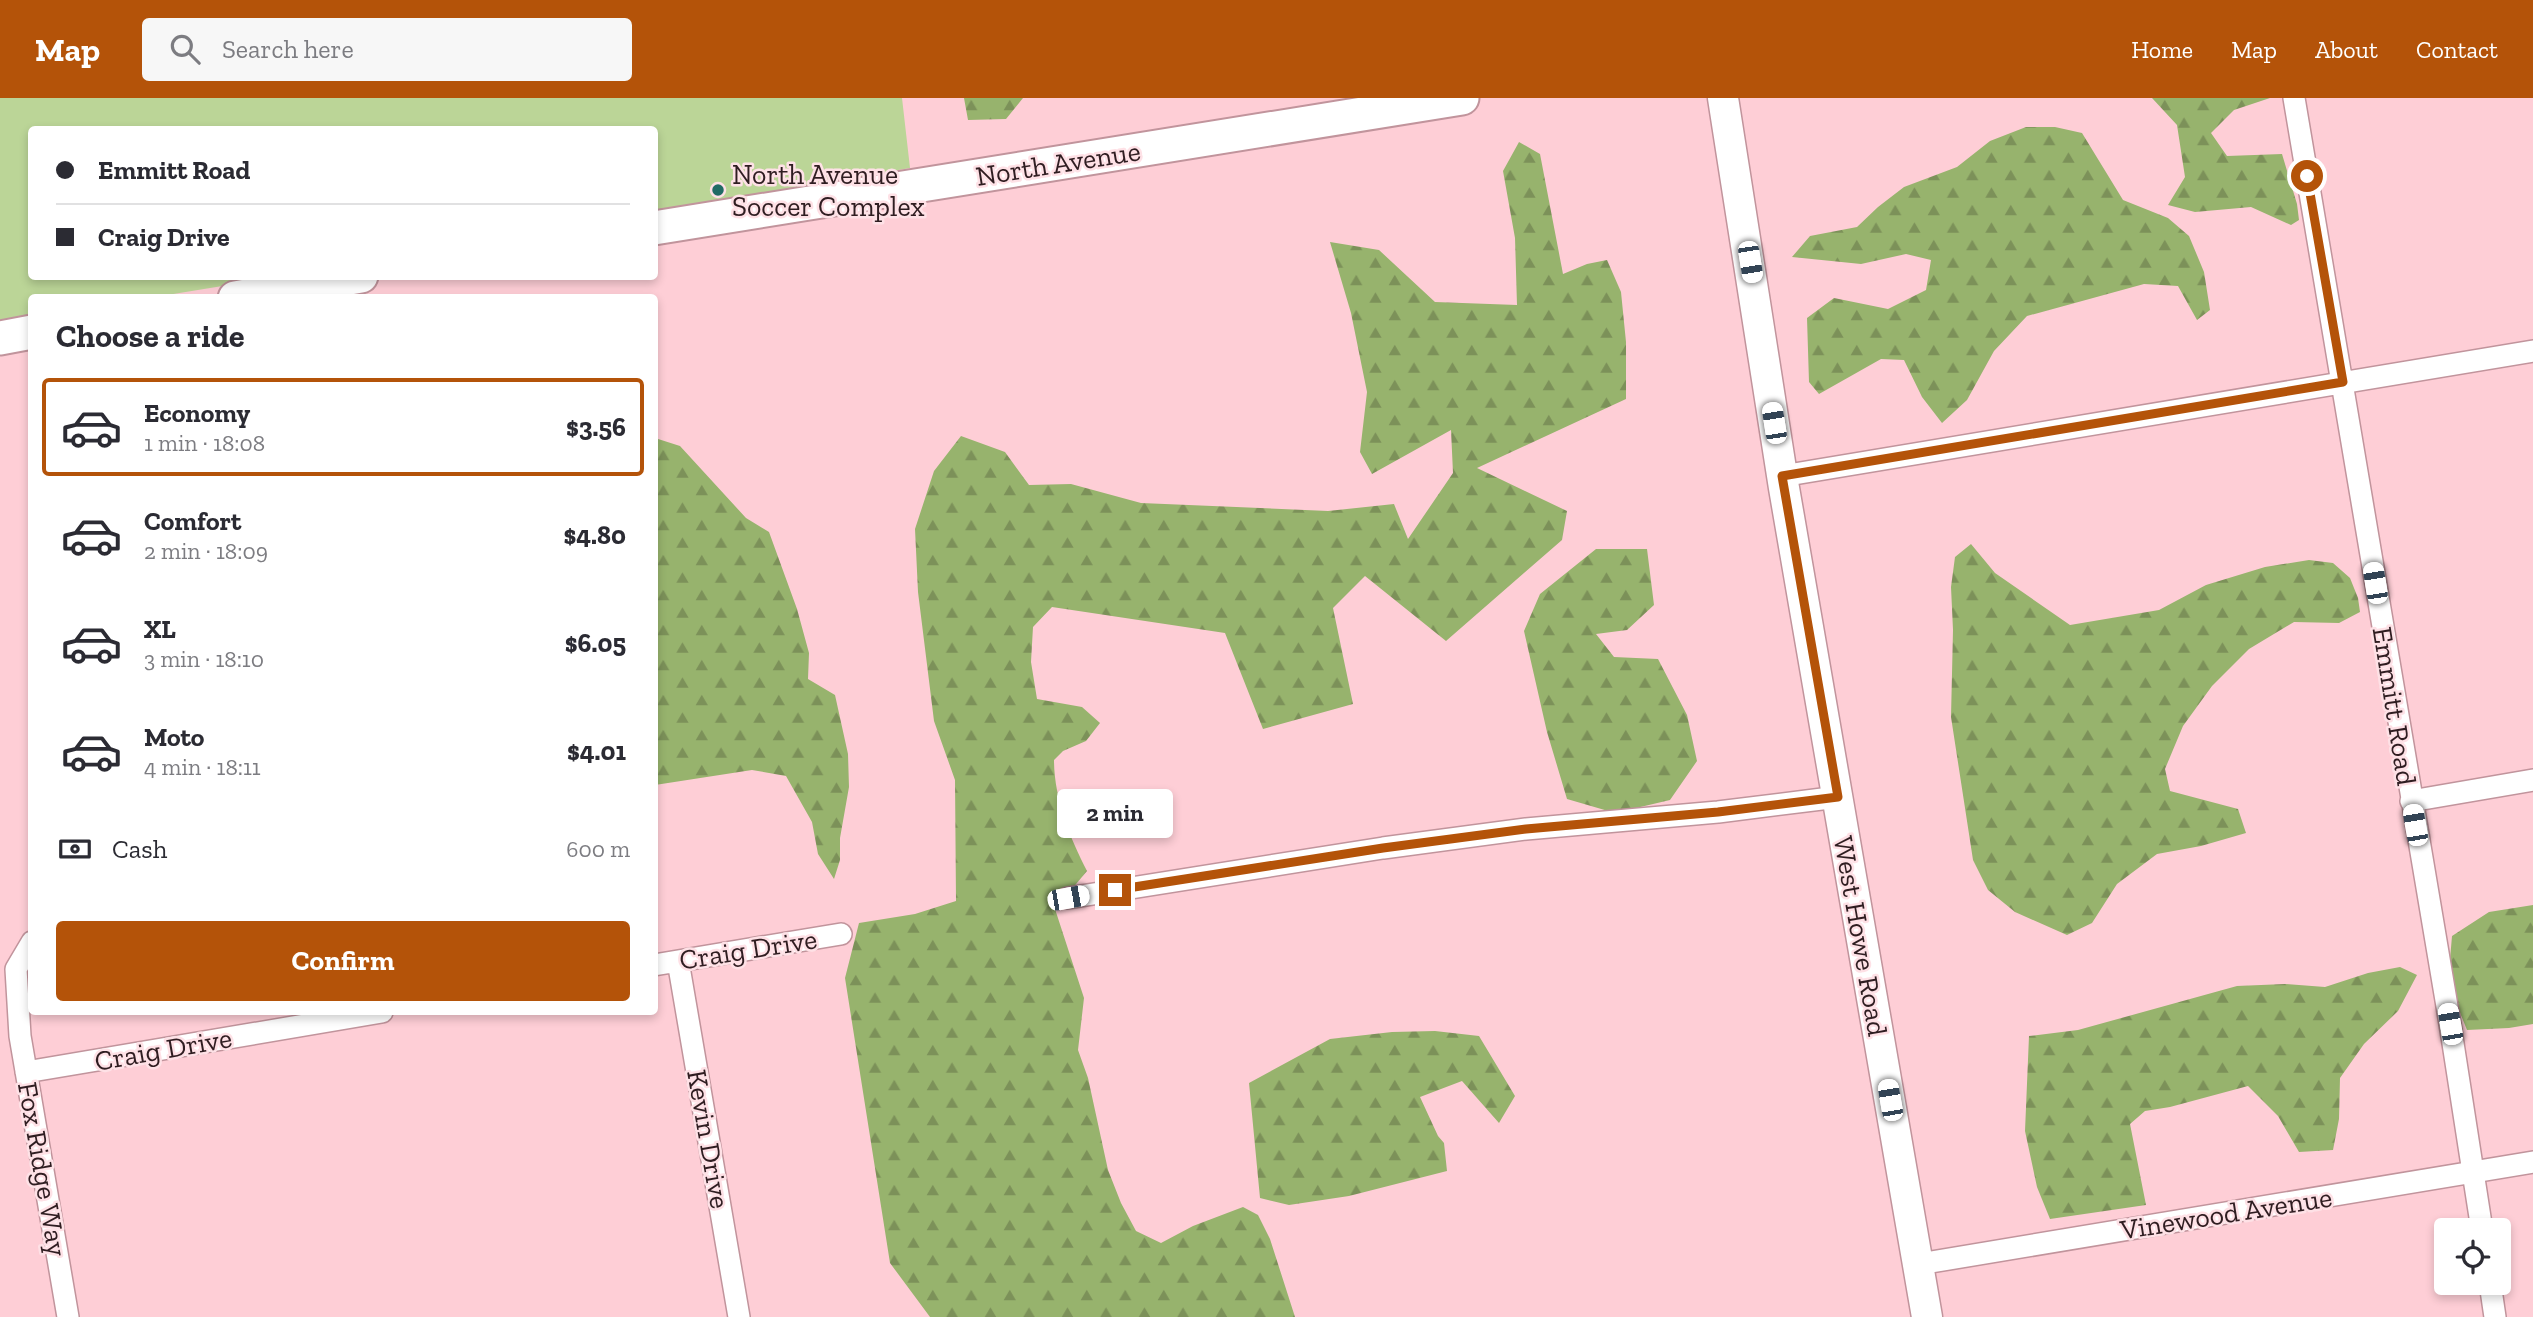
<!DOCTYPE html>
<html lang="en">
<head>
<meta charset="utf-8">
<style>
  body { margin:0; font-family:"Zilla Slab",serif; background:#f7f7f7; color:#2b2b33; height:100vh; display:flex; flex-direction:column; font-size:26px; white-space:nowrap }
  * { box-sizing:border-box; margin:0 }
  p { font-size:23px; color:#7c7c81 }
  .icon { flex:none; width:38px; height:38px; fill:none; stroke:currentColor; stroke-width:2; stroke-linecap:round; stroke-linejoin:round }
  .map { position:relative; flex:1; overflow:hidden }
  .sheet { position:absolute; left:28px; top:196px; width:630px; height:721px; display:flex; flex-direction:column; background:#fff; border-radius:7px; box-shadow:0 4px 10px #0003 }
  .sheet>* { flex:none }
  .guide { position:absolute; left:28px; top:28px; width:630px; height:154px; border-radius:7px; box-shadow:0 4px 10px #0003; display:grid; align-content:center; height:154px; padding:0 28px; background:#fff }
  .fabs { position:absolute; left:2434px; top:1120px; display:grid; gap:14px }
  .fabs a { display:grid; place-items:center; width:77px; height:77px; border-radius:7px; background:#fff; box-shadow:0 4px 10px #0003; font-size:35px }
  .end { position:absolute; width:32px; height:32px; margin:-16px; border:9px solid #b45309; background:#fff; box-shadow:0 0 0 4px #fff }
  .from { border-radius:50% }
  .bubble { position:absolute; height:49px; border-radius:7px; background:#fff; box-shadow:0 4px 10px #0003; font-size:23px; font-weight:700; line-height:49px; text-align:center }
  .car { position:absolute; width:21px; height:42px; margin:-21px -10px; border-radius:9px; box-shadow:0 0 5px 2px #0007; background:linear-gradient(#fff 24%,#345 0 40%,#fff 0 76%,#345 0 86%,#fff 0) }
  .guide b { display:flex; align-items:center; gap:24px; height:66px; font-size:26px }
  .guide b+b { border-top:2px solid #e1e1e2 }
  .guide i { width:18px; height:18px; background:#2b2b33 }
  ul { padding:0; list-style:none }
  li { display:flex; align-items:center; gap:21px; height:98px; margin:0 14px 10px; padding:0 14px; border:4px solid transparent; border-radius:7px }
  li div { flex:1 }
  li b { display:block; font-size:26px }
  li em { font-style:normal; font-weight:700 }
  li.current { border-color:#b45309 }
  li>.icon { width:63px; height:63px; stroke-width:1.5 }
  h2 { padding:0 28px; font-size:32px; line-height:84px }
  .pay { display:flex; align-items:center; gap:18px; height:77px; padding:0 28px; font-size:26px }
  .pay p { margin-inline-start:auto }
  .button { display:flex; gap:14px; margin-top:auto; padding:14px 28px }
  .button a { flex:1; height:80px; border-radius:7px; background:#b45309; color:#fff; font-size:28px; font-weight:700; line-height:80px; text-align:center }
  header { display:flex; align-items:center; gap:42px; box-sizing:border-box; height:98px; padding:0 35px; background:#b45309; color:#fff }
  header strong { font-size:33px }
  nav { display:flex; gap:38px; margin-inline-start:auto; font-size:24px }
  .search { width:490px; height:63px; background:#f7f7f7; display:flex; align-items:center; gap:18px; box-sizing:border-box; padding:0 24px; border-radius:7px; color:#7c7c81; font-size:26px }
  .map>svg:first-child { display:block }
  .forest { fill:url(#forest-firs) }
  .pitch { fill:#bbd597 }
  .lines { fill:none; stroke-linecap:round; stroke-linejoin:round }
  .street-casing { stroke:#c1949c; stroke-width:24 }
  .secondary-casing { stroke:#c1949c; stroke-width:33 }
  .primary-casing { stroke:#c1949c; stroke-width:37 }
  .street { stroke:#fff; stroke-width:21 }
  .secondary { stroke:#fff; stroke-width:30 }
  .primary { stroke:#fff; stroke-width:33 }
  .route { stroke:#b45309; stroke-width:9 }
  .poi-dot { fill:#216b65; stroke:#fee1e6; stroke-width:2.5 }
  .labels { text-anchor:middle; stroke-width:5; stroke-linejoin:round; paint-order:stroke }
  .street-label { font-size:28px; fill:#2f1d21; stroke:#fee1e6 }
  .poi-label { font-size:28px; fill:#2f1d21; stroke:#fee1e6; text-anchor:start }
</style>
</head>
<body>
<header>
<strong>Map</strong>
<div class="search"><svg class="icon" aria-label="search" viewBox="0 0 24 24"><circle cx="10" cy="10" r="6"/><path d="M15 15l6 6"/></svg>Search here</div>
<nav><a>Home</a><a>Map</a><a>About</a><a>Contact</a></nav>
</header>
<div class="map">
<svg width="2533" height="1219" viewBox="0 0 2533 1219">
  <defs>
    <pattern id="forest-firs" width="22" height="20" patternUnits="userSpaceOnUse" patternTransform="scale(1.75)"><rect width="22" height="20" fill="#97b36d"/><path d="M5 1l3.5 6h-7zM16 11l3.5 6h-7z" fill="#7c9159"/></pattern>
  </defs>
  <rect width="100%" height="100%" fill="#feced6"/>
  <!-- forest -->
  <path class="forest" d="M964,0H1023L1006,21L968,22Z
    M2152,0H2270L2234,12L2211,35L2227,58L2282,56L2297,106L2299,122L2291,127L2251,109L2195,114L2168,107L2185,79L2177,27Z
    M2026,29H2055L2082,35L2123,102L2168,120L2189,138L2204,174L2210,212L2197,222L2178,188L2144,186L2027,218L1994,253L1967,302L1942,325L1922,299L1904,262L1881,261L1819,296L1809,284L1807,220L1834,200L1888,211L1926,192L1931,162L1906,156L1861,166L1792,159L1810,138L1857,129L1878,109L1904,89L1957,69L1990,43Z
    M1519,44L1540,56L1563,176L1587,166L1607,162L1621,194L1626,244V301L1477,370L1567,413L1562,442L1446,543L1365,478L1333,510L1353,606L1263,631L1225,535L1052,509L1033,529L1031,564L1037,601L1082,609L1100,625L1086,643L1063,653L1054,662C1054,700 1070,740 1087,773L1055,811L1084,900L1078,952L1088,980L1108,1072L1121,1105L1136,1133L1161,1145L1193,1128L1243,1109L1258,1117L1270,1141L1295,1219H930L890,1165L845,880L859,825L915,816L956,803L955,682L934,623L918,494L915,431L934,373L961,338L1005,354L1029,387L1071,386L1141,405L1328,413L1394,406L1408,441L1453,375L1451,332L1372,376L1360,354L1367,294L1351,215L1330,144L1379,152L1435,204L1517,207L1515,140L1503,73Z
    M655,340L680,348L746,420L769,434L797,511L809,555L808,581L835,597L848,656L849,689L840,740V762L834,781L818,756L812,724L786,678L752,672L655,687Z
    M1971,446L1995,475L2070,527L2159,512L2206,487L2265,469L2309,462L2333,465L2350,480L2358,500L2360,514L2339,525L2294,524L2249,551L2212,588L2183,628L2165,671L2170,693L2238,711L2246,735L2201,748L2157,756L2117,786L2092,825L2067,837L2015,814L1988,792L1973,762L1951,619L1953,532L1951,489L1955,459Z
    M1596,451H1647L1654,507L1627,532L1596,536L1614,559L1658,561L1687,617L1697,663L1670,702L1615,715L1567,701L1547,634L1524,533L1540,496Z
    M2533,807V926L2509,930L2467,932L2448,885L2452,838L2489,814Z
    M2400,869L2417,877L2398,913L2364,946L2340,980L2339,1021L2333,1052L2299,1054L2278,1018L2248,988L2170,1009L2145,1013L2130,1026L2146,1107L2050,1121L2037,1089L2025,1033L2029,938L2078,932L2237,888L2285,886L2325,889L2368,875Z
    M1435,933L1479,938L1515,998L1499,1025L1462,983L1420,999L1438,1038L1444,1045L1447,1073L1349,1098L1289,1107L1260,1100L1249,985L1330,941L1392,934Z"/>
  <!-- pitch -->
  <path class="pitch" d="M0,0H902L910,70L655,114L654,32H32V178L278,179L155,199L32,200L31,221L0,226Z"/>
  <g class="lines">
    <defs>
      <path id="street" d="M2294,0L2450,926L2482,1132
        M1782,378L2533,253
        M2411,703L2533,682
        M1068,800L1383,750L1526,731L1718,714L1838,699
        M32,844L16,871L20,938L68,1219
        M678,863L739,1219
        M654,867L841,836
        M26,974L382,914
        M1919,1166L2533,1064
        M2490,1185L2495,1219"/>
      <path id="secondary" d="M1723,0L1784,390L1927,1219"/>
      <path id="primary" d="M654,130L1462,0
        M235,200L361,178
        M0,240L32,234"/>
    </defs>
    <!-- street casing -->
    <use href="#street" class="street-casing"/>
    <!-- secondary casing -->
    <use href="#secondary" class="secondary-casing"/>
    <!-- primary casing -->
    <use href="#primary" class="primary-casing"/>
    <!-- street -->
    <use href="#street" class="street"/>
    <!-- secondary -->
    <use href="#secondary" class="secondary"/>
    <!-- primary -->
    <use href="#primary" class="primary"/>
  </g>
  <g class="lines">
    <!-- route -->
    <path class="route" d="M1115,792L1383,750L1526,731L1718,714L1838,699L1782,378L2343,284L2307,78"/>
  </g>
  <!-- markers -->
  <circle class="poi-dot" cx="718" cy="92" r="7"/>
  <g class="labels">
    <!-- street labels -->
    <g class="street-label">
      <text transform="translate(1058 65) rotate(-9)" y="10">North Avenue</text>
      <text transform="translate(2395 608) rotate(81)" y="10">Emmitt Road</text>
      <text transform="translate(1861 838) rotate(80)" y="10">West Howe Road</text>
      <text transform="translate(748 851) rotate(-9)" y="10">Craig Drive</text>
      <text transform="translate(163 951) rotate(-10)" y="10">Craig Drive</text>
      <text transform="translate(709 1041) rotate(80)" y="10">Kevin Drive</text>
      <text transform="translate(43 1071) rotate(80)" y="10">Fox Ridge Way</text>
      <text transform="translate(2226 1115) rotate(-9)" y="10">Vinewood Avenue</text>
    </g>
    <!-- poi labels -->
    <g class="poi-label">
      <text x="732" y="86">North Avenue<tspan x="732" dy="32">Soccer Complex</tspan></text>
    </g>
  </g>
</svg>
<div class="fabs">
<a><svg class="icon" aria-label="locate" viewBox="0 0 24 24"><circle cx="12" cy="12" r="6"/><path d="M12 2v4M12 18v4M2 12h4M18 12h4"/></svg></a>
</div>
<i class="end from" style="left:2307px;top:78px"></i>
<i class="end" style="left:1115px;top:792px"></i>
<div class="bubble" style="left:1057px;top:691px;width:116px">2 min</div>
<i class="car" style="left:1750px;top:164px;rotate:171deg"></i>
<i class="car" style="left:1774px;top:325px;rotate:351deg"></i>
<i class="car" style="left:2375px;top:485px;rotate:351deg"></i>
<i class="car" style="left:2415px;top:727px;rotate:350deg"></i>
<i class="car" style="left:1068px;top:800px;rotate:80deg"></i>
<i class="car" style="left:2450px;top:926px;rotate:350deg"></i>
<i class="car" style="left:1890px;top:1002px;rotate:350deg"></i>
<div class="guide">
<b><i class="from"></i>Emmitt Road</b>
<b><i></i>Craig Drive</b>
</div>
<section class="sheet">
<h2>Choose a ride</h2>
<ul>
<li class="current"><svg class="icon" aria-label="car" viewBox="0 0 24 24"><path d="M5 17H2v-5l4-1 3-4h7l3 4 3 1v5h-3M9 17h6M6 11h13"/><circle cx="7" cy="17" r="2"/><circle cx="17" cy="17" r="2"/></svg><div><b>Economy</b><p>1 min · 18:08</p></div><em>$3.56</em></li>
<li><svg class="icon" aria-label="car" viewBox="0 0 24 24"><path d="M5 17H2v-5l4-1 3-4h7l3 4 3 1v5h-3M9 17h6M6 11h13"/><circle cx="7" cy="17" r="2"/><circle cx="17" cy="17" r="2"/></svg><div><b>Comfort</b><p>2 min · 18:09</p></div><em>$4.80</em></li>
<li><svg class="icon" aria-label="car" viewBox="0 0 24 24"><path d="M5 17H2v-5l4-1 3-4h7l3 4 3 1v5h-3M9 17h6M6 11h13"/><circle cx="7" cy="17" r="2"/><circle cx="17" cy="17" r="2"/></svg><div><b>XL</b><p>3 min · 18:10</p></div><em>$6.05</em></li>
<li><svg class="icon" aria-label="car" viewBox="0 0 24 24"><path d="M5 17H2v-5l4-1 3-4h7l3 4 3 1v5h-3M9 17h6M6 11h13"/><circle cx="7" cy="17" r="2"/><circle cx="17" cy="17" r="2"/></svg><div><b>Moto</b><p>4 min · 18:11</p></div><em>$4.01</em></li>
</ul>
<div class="pay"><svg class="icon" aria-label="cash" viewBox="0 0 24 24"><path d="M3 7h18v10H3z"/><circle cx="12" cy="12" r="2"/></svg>Cash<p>600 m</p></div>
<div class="button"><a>Confirm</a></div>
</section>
</div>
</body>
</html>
